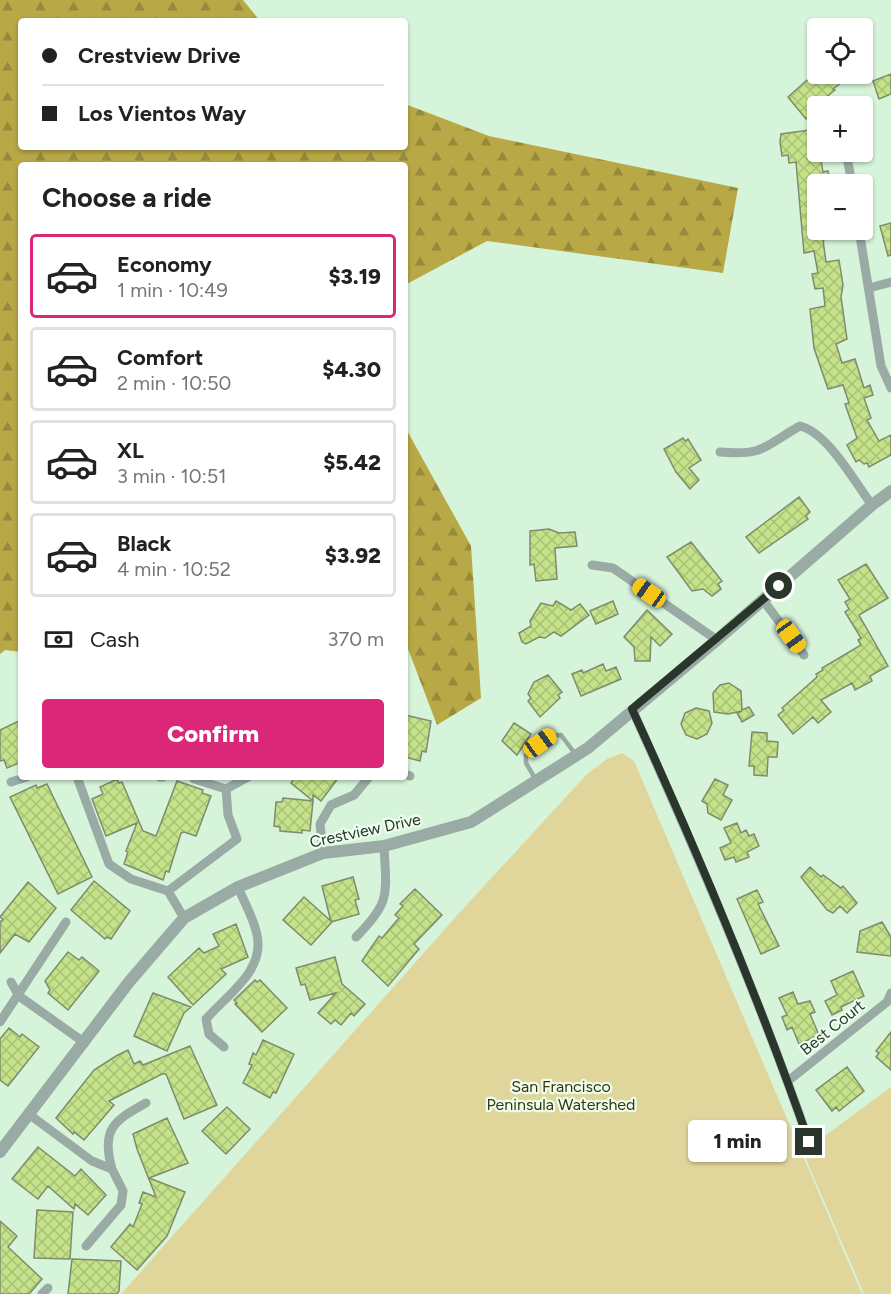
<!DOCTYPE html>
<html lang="en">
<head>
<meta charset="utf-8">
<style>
  body { margin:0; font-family:Figtree,sans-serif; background:#f2f2f2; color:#222; height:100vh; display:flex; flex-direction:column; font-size:22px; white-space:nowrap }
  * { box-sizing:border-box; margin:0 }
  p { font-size:20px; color:#767676 }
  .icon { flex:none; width:33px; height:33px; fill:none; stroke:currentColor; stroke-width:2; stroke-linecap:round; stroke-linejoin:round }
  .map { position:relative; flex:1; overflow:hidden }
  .sheet { position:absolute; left:18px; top:162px; width:390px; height:618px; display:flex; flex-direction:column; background:#fff; border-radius:6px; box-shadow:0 2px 4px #0004 }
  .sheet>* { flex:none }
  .top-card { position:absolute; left:18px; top:18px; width:390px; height:132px; border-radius:6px; box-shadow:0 2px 4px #0004; display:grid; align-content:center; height:132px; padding:0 24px; background:#fff }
  .controls { position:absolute; left:807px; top:18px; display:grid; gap:12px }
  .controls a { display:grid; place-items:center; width:66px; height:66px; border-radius:6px; background:#fff; box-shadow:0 2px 4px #0004; font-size:30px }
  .end { position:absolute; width:27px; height:27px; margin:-14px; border:8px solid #2a362c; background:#fff; box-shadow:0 0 0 3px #fff }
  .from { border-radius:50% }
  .bubble { position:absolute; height:42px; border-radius:6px; background:#fff; box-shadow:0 2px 4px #0004; font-size:20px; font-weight:800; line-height:42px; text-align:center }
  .car { position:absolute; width:18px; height:36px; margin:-18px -9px; border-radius:8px; box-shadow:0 0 4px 2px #0007; background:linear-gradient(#f5c518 24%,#345 0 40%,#f5c518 0 76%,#345 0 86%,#f5c518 0) }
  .top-card b { display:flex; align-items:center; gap:21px; height:57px; font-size:22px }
  .top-card b+b { border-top:2px solid #e0e0e0 }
  .top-card i { width:15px; height:15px; background:#222 }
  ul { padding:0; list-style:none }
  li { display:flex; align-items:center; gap:18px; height:84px; margin:0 12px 9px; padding:0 12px; border:3px solid #e0e0e0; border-radius:6px }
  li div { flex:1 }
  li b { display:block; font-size:22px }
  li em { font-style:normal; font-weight:800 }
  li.on { border-color:#db2777 }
  li>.icon { width:54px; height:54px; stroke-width:1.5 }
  h2 { padding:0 24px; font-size:27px; line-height:72px }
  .pay { display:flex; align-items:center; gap:15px; height:66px; padding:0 24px; font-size:22px }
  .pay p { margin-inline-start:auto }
  .action { display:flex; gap:12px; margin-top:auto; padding:12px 24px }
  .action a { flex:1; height:69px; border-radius:6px; background:#db2777; color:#fff; font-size:24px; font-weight:800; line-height:69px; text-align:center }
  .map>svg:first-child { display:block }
  .forest { fill:url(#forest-firs) }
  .green { fill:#e0d69c }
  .building { fill:url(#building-cross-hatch); stroke:#808b6c; stroke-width:1.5 }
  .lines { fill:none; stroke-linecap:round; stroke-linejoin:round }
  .service { stroke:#9aaba6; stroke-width:4.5 }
  .minor { stroke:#9aaba6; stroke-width:9 }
  .tertiary { stroke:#9aaba6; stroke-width:12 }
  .route { stroke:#2a362c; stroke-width:8 }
  .labels { text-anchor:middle; stroke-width:4.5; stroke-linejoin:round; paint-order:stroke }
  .street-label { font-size:16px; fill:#2a362c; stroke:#ecfeee }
  .park-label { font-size:16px; fill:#3c340a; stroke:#ecfeee }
</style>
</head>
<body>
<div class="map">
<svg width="891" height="1294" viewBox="0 0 891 1294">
  <defs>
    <pattern id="forest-firs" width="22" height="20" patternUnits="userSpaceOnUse" patternTransform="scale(1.5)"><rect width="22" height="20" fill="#b8a846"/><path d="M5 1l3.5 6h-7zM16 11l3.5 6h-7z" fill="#968a3b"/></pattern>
    <pattern id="building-cross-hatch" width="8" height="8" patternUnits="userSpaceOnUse" patternTransform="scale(1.5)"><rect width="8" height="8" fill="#c3e289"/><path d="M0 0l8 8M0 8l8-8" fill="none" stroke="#a8c276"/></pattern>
  </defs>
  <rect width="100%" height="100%" fill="#d6f4da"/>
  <!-- forest -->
  <path class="forest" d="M0,0H243L260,21H21V147H405V104L489,136L738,188L723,273L487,241L405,285V165H21V652L5,650L0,654Z
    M405,427L471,546L481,698L437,725L405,641Z"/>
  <!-- green -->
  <path class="green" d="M622,753L634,761L862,1294H121L461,911L587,774L607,759Z
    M891,1087V1294H864L803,1152Z"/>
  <!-- building -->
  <path class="building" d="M822,74H853L833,89L835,90L824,99L827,103L818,106V110L806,119L788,97L807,80L812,82Z
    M891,74V94L879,99L873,81Z
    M809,130L811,144L818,142L823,172L828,171L830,182L818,184V230H826L827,239L823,240L826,262L839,260L843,285L841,297L847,339L836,344L842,363L855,359L864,388L870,385L873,395L864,398L871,418L867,420L879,441L891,435V455L869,467L867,463L864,464L859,460L856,462L847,445L857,438L845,404L849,403L843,385L828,389L814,348L810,309L825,306L823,288L815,289L812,274L818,273L814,251L804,253L796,162L789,163L788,155L782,156L780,142L781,134Z
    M891,223V255L888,256L880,226Z
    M683,438L685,441L688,439L701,460L689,468L699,480L690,489L676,472L664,449Z
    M799,497L810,512L806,516L808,519L759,553L746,537Z
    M549,529L559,533L575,532L577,546L555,548L557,579L536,581L534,564L530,565V531Z
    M691,542L722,581L718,584L721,589L712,596L703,589L692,591L667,557Z
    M866,564L888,598L859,615L888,666L870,676L872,681L855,690L852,683L821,700L831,712L818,723L813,717L793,734L778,715L784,710L782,708L817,677L816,674L823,670L822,668L861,645L858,640L861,638L845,612L849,609L845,602L850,599L838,580Z
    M556,601L571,610L580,604L589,615L561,636L554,632L545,638L539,637L526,644L522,642L519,633L531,626L530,621L541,603L553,606Z
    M613,601L618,614L596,624L590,611Z
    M647,610L672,634L660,646L651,637L650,661H635L634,647L624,637Z
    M603,664L606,671L616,667L621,679L581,696L572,674L582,670L583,673Z
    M548,675L562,692L558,695L560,698L540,717L528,701L531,698L528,694L534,682Z
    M729,683L741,691L742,710L749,707L754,715L742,722L737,713L742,711L728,714L714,712L713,693L720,685Z
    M696,708L709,711L712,723L707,734L697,739L686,735L681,724L685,713Z
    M405,715L431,721L426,752L422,751L420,761L405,757Z
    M21,720V762L7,768L4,760L0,761V730Z
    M514,723L531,734L517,755L502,741Z
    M752,732L767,733V741L778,742L777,757H768L767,776L754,775V766H749Z
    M295,777H339L321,801L313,795V801L291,783Z
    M117,779L119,783L122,782L143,831L156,836L177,781L203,790L202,793L211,796L196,836L184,832L181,833L169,872L166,871L163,880L124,864L128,852L126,851L137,823L106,836L92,799L103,794L100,787Z
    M715,779L728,785L723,795L732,800L721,820L708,813L707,804L702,801Z
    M47,784L92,877L58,894L10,797L36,785L37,788Z
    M283,798L313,801L310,831L302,830V833L280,831V827L274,826L276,802H282Z
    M737,823L741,833L746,830L749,836L754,834L759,846L747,852L749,857L736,862L734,857L725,860L720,848L731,843L724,828Z
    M810,867L821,877L823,875L841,888L843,886L857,903L847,913L840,906L833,913L827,910L801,877Z
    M353,877L359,899L355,900L359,914L331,922L322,886Z
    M94,881L130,911L111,939L107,937L105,939L71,910Z
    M28,882L56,908L29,942L15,934L0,953V922L3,919L0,917Z
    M415,889L442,915L414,944L419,949L388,986L362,961L379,936L382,938L399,918L395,915L403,906L400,904Z
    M757,890L763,902L758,904L779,946L761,954L737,899Z
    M304,897L332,922L311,945L283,920Z
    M882,922L891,937V956L857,952L860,931Z
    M236,924L248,957L221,969L226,974L193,1005L168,977L199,948L204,953L219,946L213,934Z
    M68,952L79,960L82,957L99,971L68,1010L48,993L50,990L45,981Z
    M335,957L342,984L365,1004L354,1016L351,1013L341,1025L335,1020L331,1024L318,1013L336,993L310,1000L305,984L301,985L296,968Z
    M853,971L864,996L841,1007L842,1010L832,1015L825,1001L837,995L831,981Z
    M255,980L257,982L260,980L287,1008L262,1032L235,1004L237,1003L234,1000Z
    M793,992L798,1004L810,1001L815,1012L810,1014L819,1035L799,1044L792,1027L787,1030L782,1017L787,1015L779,998Z
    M153,993L191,1007L184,1013L167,1051L134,1036Z
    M9,1028L20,1037L22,1034L39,1047L8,1086L0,1080V1039Z
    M891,1032V1070L876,1057L879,1053L876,1051Z
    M263,1040L294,1054L276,1093L273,1092L270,1098L243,1083L252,1065L249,1064L253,1053L256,1055Z
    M190,1046L217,1105L184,1119L166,1074H162L109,1101L114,1105L84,1140L74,1132L73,1134L56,1118L94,1070L116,1056L128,1050L134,1064L140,1061L143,1065Z
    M847,1067L864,1091L839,1111L836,1107L832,1111L816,1090Z
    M227,1107L250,1129L226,1154L202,1131Z
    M167,1118L188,1163L149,1178L185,1192L167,1236L137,1270L111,1247L130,1224L133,1227L142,1204L139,1203L143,1192L156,1197L137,1149L133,1134Z
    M38,1147L75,1176L81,1169L106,1195L88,1215L75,1204L74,1209L48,1186L38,1199L12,1179Z
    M37,1210L73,1212L70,1259L34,1258Z
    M0,1221L17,1236L8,1247L42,1279L29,1294H0Z
    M72,1259L121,1261L119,1291L117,1294H68Z"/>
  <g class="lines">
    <!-- service -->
    <path class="service" d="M536,780L526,763V755L549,736L561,735L576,755"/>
    <!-- minor -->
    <path class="minor" d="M846,152L852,184
      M859,230L881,366L891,388
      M869,288L891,282
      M720,452C765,456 764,446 800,426C828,433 854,481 872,505
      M592,565L613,568L717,640
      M763,600L804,655
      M632,709C696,851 758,995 809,1142
      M405,774L410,776
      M77,777L109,864L131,879L168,891L184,918
      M160,777H163
      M11,782L27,777
      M226,789L248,777
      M323,853L320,824L331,805L354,795L369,777
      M168,891L237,839L228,815L226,789L194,779
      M356,937C392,901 386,894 384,846
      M11,982L19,996L85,1043
      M0,1022L66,922
      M224,1047L209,1034L206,1019C227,995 265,971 257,935C254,919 244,902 238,887
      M788,1081L887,1002L891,993
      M30,1115L92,1161L112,1169L123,1191L121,1205L86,1246
      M112,1169C101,1130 113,1121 146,1103
      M42,1294L48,1288"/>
    <!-- tertiary -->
    <path class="tertiary" d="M0,1152L129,982L184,918L238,887L323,853L384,846L471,822L588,748L717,640L872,505L891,491"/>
  </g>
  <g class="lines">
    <!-- route -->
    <path class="route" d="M779,586L632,709C697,850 758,996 809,1142"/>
  </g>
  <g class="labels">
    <!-- street labels -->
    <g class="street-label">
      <text transform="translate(365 830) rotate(-12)" y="6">Crestview Drive</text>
      <text transform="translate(832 1027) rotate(-39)" y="6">Best Court</text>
    </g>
    <!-- park labels -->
    <g class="park-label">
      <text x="561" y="1092">San Francisco<tspan x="561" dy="18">Peninsula Watershed</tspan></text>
    </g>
  </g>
</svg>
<div class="controls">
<a><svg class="icon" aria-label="locate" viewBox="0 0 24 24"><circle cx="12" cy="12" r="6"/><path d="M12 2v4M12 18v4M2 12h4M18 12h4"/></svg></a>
<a>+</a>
<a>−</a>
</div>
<i class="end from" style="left:779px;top:586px"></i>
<i class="end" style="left:809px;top:1142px"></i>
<div class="bubble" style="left:688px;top:1120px;width:99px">1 min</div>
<i class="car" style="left:649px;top:593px;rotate:305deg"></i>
<i class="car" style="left:791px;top:636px;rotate:144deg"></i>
<i class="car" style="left:540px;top:743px;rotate:54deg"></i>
<div class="top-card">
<b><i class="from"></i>Crestview Drive</b>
<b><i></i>Los Vientos Way</b>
</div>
<section class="sheet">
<h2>Choose a ride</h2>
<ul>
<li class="on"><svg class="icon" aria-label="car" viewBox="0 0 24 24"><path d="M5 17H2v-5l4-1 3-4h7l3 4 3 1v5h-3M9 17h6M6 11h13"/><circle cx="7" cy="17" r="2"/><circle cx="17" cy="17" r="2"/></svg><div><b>Economy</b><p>1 min · 10:49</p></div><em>$3.19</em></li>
<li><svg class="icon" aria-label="car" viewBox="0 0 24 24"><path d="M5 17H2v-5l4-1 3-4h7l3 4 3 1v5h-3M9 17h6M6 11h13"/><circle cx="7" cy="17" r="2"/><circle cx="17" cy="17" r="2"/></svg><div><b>Comfort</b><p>2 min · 10:50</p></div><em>$4.30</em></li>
<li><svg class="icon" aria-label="car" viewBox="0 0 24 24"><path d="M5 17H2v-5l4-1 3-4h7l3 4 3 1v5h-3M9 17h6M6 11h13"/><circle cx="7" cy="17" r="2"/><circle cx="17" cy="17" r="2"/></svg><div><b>XL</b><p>3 min · 10:51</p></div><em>$5.42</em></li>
<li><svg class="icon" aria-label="car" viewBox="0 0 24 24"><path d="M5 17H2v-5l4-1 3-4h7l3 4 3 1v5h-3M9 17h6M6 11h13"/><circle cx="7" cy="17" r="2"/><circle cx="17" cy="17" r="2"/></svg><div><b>Black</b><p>4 min · 10:52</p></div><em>$3.92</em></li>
</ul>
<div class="pay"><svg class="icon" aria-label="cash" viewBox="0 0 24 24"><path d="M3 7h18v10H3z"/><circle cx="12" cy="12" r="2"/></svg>Cash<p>370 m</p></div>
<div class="action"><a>Confirm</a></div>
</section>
</div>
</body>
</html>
